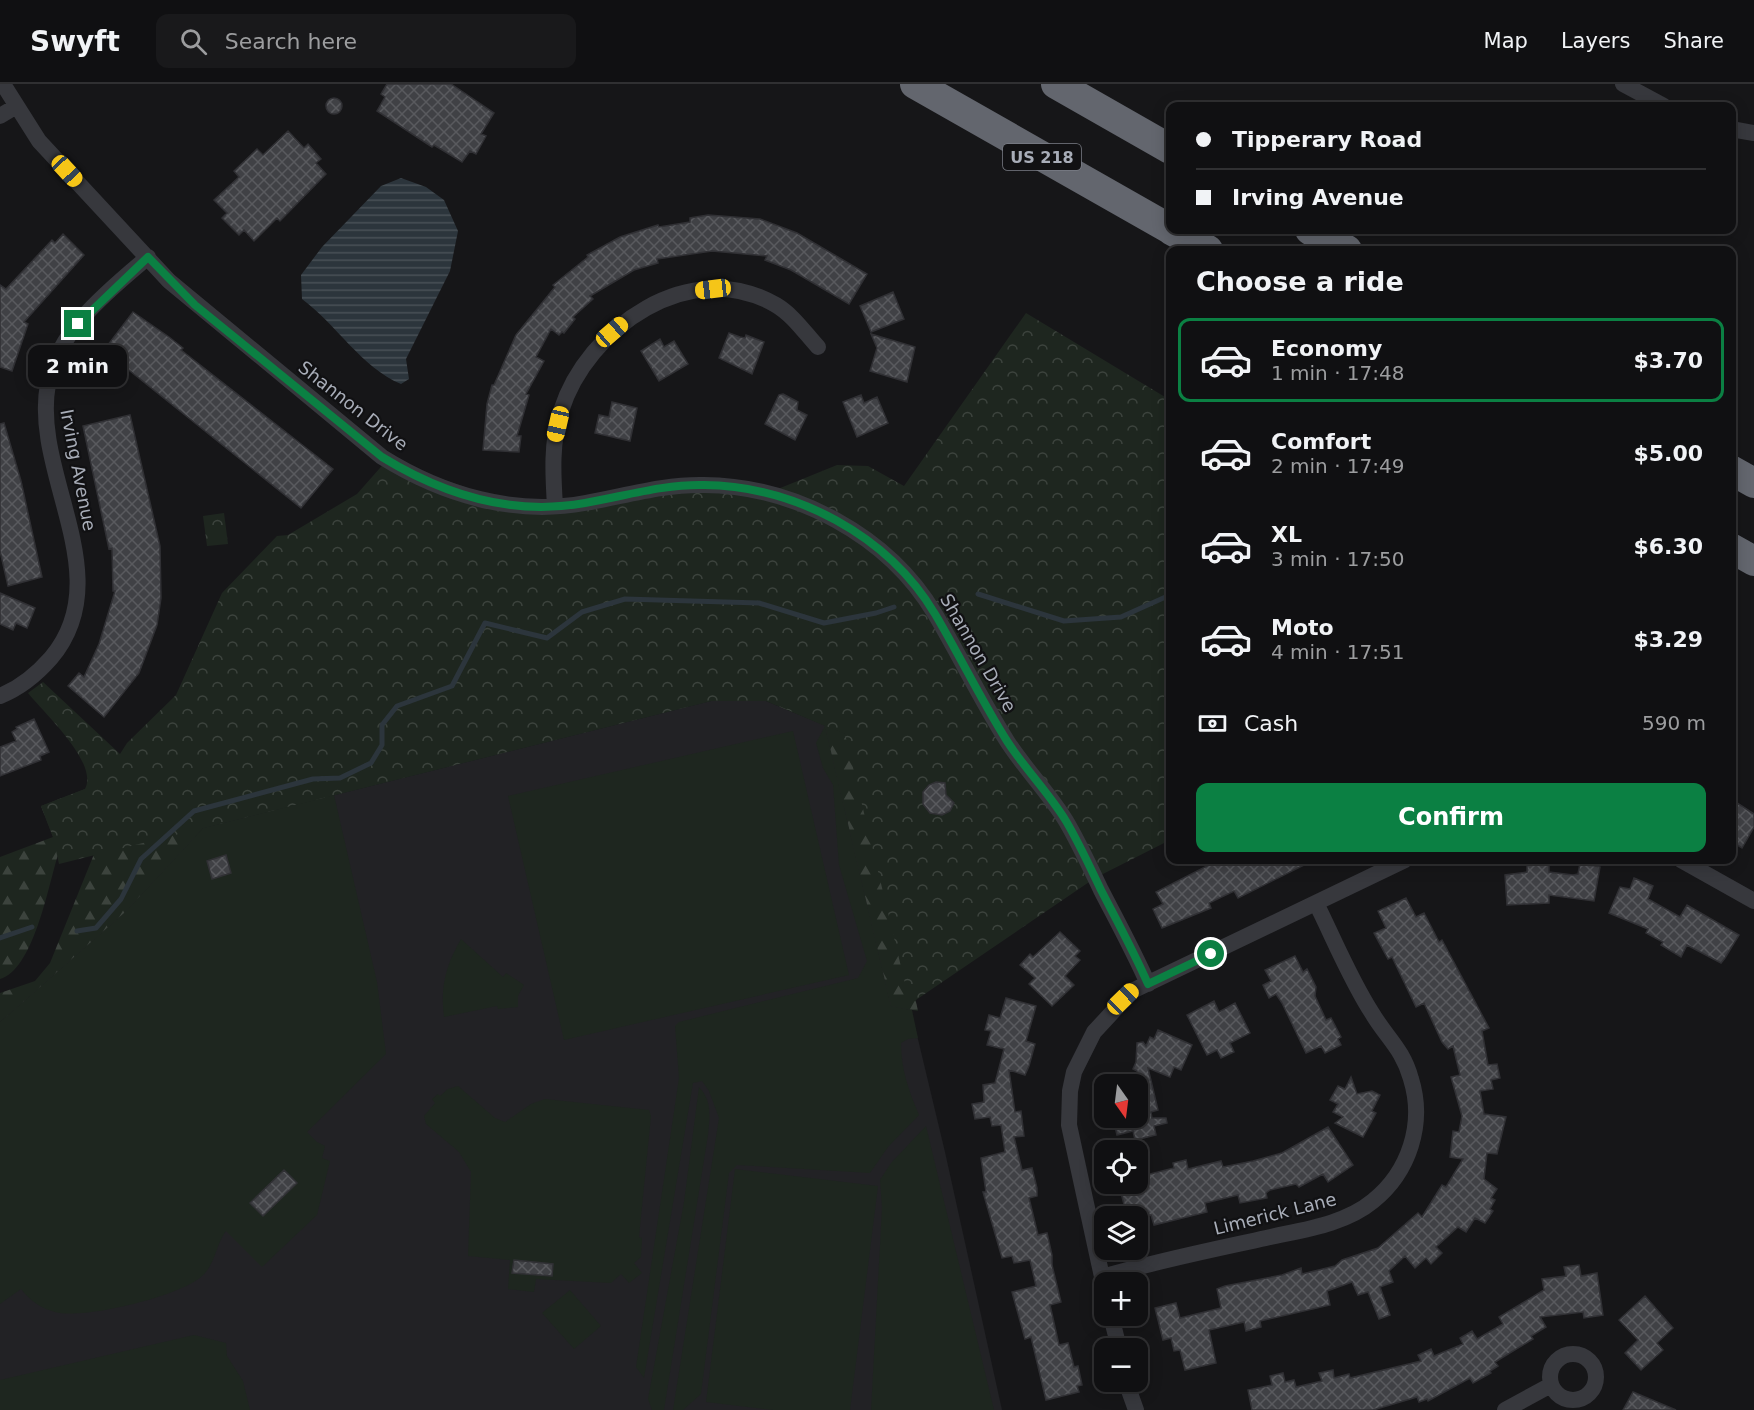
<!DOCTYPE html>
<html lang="en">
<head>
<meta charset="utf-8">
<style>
  body { margin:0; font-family:"DejaVu Sans",sans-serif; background:#19191b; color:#f1f3f6; height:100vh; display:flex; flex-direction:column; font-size:22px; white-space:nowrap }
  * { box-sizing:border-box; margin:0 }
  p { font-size:20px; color:#9c9d9f }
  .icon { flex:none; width:33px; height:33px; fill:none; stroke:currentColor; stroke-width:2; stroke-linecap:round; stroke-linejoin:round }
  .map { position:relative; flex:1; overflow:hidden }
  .side { position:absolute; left:1166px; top:162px; width:570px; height:618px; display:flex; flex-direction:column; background:#101012; border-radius:12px; box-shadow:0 3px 15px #0003,0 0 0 2px #303032 }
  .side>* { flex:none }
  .hud { position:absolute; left:1166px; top:18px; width:570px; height:132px; border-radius:12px; box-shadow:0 3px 15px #0003,0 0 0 2px #303032; display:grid; align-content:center; height:132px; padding:0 30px; background:#101012 }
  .needle { width:39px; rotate:166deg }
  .buttons { position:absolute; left:1094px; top:990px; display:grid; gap:12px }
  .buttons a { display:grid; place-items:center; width:54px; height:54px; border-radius:12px; background:#101012; box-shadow:0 3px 15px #0003,0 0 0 2px #303032; font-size:30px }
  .end { position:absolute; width:27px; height:27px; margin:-14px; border:8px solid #0b8043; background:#fff; box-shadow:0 0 0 3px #fff }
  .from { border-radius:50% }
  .bubble { position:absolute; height:42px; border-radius:12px; background:#101012; box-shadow:0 3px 15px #0003,0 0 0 2px #303032; font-size:20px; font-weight:700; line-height:42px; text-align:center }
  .car { position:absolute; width:18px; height:36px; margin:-18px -9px; border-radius:8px; box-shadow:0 0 4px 2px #0007; background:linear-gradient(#f5c518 24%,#345 0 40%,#f5c518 0 76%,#345 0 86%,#f5c518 0) }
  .hud b { display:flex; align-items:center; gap:21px; height:57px; font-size:22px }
  .hud b+b { border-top:2px solid #303032 }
  .hud i { width:15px; height:15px; background:#f1f3f6 }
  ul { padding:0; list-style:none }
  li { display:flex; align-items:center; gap:18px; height:84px; margin:0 12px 9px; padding:0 18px; border:3px solid transparent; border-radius:12px }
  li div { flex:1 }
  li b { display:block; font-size:22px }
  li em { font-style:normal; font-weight:700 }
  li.on { border-color:#0b8043 }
  li>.icon { width:54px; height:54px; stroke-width:1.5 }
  h2 { padding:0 30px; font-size:27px; line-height:72px }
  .pay { display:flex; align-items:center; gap:15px; height:66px; padding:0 30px; font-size:22px }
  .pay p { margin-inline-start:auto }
  .primary-button { display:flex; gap:12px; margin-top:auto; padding:12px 30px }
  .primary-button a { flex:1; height:69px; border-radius:12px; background:#0b8043; color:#fff; font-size:24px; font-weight:700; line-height:69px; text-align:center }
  header { display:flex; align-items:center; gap:36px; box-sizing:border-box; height:84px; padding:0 30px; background:#101012; border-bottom:2px solid #303032 }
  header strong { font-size:28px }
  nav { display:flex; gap:33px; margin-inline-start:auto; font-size:21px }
  .search { width:420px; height:54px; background:#19191b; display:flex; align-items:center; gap:15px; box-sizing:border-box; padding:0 21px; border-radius:12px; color:#9c9d9f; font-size:22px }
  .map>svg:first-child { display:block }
  .built { fill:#222225 }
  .grass { fill:#1e261f }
  .forest { fill:url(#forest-firs) }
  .park { fill:url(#park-crowns) }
  .water { fill:url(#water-rules) }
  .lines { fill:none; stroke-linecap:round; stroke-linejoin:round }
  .stream { stroke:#2c353c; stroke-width:5 }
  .building { fill:url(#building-cross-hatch); stroke:#303034; stroke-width:1.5 }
  .street { stroke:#37383d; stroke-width:16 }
  .highway { stroke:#63666e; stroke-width:30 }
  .route { stroke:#0b8043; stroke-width:8 }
  .labels { text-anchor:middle; stroke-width:4.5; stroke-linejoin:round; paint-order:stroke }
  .shield { fill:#111113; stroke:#7b7e86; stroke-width:1.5 }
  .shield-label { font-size:16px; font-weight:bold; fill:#a8adb8 }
  .street-label { font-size:18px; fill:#a8adb8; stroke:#111113 }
</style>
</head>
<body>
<header>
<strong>Swyft</strong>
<div class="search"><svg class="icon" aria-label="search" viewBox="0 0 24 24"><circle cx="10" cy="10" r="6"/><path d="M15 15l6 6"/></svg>Search here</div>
<nav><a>Map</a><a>Layers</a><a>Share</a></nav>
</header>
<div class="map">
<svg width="1754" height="1326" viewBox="0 0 1754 1326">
  <defs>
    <pattern id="forest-firs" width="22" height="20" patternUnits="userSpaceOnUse" patternTransform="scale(1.5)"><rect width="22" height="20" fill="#1e261f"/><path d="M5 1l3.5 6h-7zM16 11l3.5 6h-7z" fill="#3c433d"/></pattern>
    <pattern id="park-crowns" width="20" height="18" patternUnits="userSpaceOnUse" patternTransform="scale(1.5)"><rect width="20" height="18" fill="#1e261f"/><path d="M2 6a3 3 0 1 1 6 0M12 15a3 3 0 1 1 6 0" fill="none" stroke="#3c433d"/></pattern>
    <pattern id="water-rules" width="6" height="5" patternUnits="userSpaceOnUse" patternTransform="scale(1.5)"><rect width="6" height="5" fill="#2c353c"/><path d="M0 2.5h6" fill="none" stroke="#485056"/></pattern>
    <pattern id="building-cross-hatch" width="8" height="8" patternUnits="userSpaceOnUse" patternTransform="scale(1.5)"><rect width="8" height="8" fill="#404145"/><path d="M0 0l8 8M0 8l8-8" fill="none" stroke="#595a5e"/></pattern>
  </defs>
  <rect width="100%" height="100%" fill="#161618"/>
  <!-- built -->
  <path class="built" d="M711,617H766L845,650L945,1068L1002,1326H0V938L203,744Z"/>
  <!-- grass -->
  <path class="grass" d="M825,642L891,922L912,926L918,954L908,955L901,959C901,986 909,1007 919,1031L888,1063L870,1089L737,1081L729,1089L701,1310L683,1326H673L719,1034L709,1007L702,997L693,999L644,1294L636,1283L679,994L675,942L679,938L858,894L867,877L839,781L833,701L823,684L816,659Z
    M793,647L849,891L564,956L508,712Z
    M334,711L377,898L386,970L307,1048L317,1058L325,1062L322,1074L330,1077L317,1131L262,1183L226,1147C216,1160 215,1181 202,1192C181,1212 83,1236 55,1228C41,1224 30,1217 21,1205L0,1220V938L124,829L203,744Z
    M461,855L503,893L506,889L524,901L518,912V923L498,925L497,922L444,933C440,903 446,881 461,855Z
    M458,1002L495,1034L505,1038L531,1020L545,1015L649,1026L651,1032L639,1153L642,1154L641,1173L634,1179L642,1189L629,1199L621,1190L611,1199L536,1195L534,1208L508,1205L510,1176L468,1172L471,1088L459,1068L426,1040L424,1032L435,1019L432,1015L438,1010L440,1012L448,1005Z
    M699,1003C712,1016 710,1033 708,1051L664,1326H652L648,1315L684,1118Z
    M926,1042L994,1326H871L882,1124L880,1096L891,1079Z
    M735,1085L878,1102L850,1326H773L706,1318Z
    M570,1206L601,1242L574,1265L542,1229Z
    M194,1251L226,1259L227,1272L243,1297L250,1326H0V1296Z"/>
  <!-- forest -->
  <path class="forest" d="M683,577L861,657L918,927L891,922L825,642L766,617H711L203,744L124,829L0,938V909L35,897L50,879L107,738Z
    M85,705C76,727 65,750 57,774C48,804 33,886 0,895V773L53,753L41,722Z"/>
  <!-- park -->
  <path class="park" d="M1026,229L1170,316V756L1095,794L910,920L845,650L767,617H711L59,780L53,753L41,722L85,705C99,679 44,629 28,609L43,598L120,670L127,659L176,611L222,509L277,452L288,451L357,410L387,376L519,422L664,403L768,409L837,381L868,382L904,402Z
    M224,429L228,460L207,462L203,432Z"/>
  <!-- water -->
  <path class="water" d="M401,94L426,103L444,116L458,147L450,187L406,275L409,295L401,300C362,284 336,240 302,215L301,191L322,163L381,102Z"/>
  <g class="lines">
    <!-- stream -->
    <path class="stream" d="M978,510L1064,537L1121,533L1170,511
      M77,847L96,844L121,815L141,775L194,727L313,695L340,694L371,679L382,661V641L397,622L452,602L485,539L547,554L582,528L625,515L759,519L824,539L876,529L894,523
      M0,854L32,843"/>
  </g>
  <!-- building -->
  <path class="building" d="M387,0H451L494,29L481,50L486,52L476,70L470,67L462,78L434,61L432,63L377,27L385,13L381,10Z
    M326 22a8 8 0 1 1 16 0a8 8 0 1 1-16 0Z
    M288,47L304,64L308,60L321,75L316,79L326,90L280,137L277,134L254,157L244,146L239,151L222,134L227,129L214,116L239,93L234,87L257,65L263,71Z
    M708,131L760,135L797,149L867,190L849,220L791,186L765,176L767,172L712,167L657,175L658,179L634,186L590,212L593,215L573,233L575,235L564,249L562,248L559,251L551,245L536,273L544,277L526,310L529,311L517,352H521L519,368L483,366L487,320L492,301H494L516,251L555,203L553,201L588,173L587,171L620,153L658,141L659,143L690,138V134Z
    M63,150L84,171L24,238L28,240L12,287L0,283V201L6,205L52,156L55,159Z
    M893,208L904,235L871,248L860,222Z
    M133,228L169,253L183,264L181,266L333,385L301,424L104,266Z
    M729,249L740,253L745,254L746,251L764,258L752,290L719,274Z
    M871,250L915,263L907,298L870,287L877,264Z
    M660,255L664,263L674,257L688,280L659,297L641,267Z
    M783,310L798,318L797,326L807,331L795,356L765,340L779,311Z
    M861,311L864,319L877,313L888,339L857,353L843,318Z
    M612,318L637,324L630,357L595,349L599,331L609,333Z
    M130,331L160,462L161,514L157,541L139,589L104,633L68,602L79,589L84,593L99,560L115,507H113L112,464L109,465L83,342Z
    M4,339L21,397L42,493L8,502L0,467V340Z
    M0,509L35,524L27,544L16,539L13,546L0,540Z
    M34,635L49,668L40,672L41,676L0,692V663L16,657L12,648L17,645L16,643Z
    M936,698L945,699L946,711L954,719L950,727L942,731L930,729L923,720V708L929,701Z
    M1731,715L1754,730V743L1742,764L1731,757Z
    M226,771L231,789L212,795L207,777Z
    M1209,776H1314L1238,814L1234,807L1209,819L1211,824L1162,844L1153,825L1163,820L1156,808L1211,780Z
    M1527,777H1549V788L1573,791L1578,790L1580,779L1600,783L1594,817L1549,811V819L1507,821L1505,791L1527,788Z
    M1634,794L1653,802L1648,815L1680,833L1687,821L1739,851L1725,874L1721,879L1687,861L1681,873L1661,861L1663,858L1646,849L1648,845L1609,829L1620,803L1630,805Z
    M1406,814L1416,833L1424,829L1439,858L1442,856L1489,944L1482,947L1488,981L1497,980L1500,994L1491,996L1493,1005L1480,1007L1484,1030L1506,1033L1497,1070L1487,1069L1484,1095L1497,1105L1491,1114L1495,1116L1490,1125L1493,1127L1485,1139L1475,1134L1466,1148L1458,1143L1436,1163L1442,1169L1431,1180L1426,1174L1415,1184L1405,1172L1389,1187L1393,1198L1380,1203L1390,1231L1379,1235L1368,1208L1358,1211L1352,1198L1327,1207L1330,1221L1260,1237L1261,1243L1246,1247L1244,1238L1209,1246L1216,1279L1185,1286L1180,1266L1174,1267L1171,1254L1163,1256L1155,1224L1176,1219L1180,1234L1221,1224L1217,1205L1225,1202L1282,1191L1301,1184L1302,1190L1335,1182L1342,1176L1378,1164L1418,1129L1422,1133L1442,1101L1446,1103L1463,1075L1450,1073L1453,1047L1459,1048L1462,1032L1451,993L1460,991L1453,962L1448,965L1442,958L1424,919L1416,923L1392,873L1388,875L1374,849L1386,844L1378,827Z
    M1060,848L1080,867L1075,872L1080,876L1065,892L1074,901L1052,922L1029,900L1035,894L1020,881L1030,870L1033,873Z
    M1295,872L1303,888L1307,885L1316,903L1315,912L1326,936L1331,934L1341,953L1338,955L1341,961L1325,969L1321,962L1306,969L1282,919L1276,910L1269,914L1263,901L1271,897L1265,886Z
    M1006,914L1036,922L1026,957L1035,960L1029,982L1025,991L1009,986L1015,1028L1021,1027L1024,1052L1014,1053L1022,1086L1032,1084L1037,1104V1112L1029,1114L1038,1151L1047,1149L1052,1171V1181L1061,1218L1050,1221L1059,1261L1068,1259L1074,1283L1078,1282L1082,1301L1077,1302L1079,1308L1046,1316L1031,1253L1025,1255L1012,1208L1036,1202L1030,1176L1014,1179L1012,1172L1002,1174L983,1108H986L981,1074L1005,1068L1001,1041L992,1042L990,1033L975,1035L972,1020L984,1018L983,1001L995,999L1004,965L987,961L991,947L985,946L989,931L1000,934Z
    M1214,917L1219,928L1235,919L1250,949L1230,959L1234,968L1221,974L1217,966L1207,971L1187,931Z
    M1158,946L1192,961L1181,986L1174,983L1170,993L1148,984L1158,1026L1151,1028L1152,1034H1166L1167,1039L1154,1042L1156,1051L1135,1056L1133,1047L1117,1051L1113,1034H1137V987L1133,985L1136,978L1137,959L1143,958L1146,962L1150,953L1154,955Z
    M1351,993L1357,1010L1372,1007L1380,1011L1372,1027L1376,1029L1363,1053L1335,1039L1343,1033L1333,1028L1338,1020L1330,1016L1338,1002L1345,1005Z
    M1328,1043L1353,1081L1328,1098L1323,1090L1299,1103L1296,1100L1270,1106L1266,1109L1267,1114L1240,1119L1238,1111L1205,1119L1207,1128L1154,1141L1151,1131L1127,1132L1120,1105L1148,1098L1146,1091L1174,1084L1173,1079L1186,1076L1188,1085L1221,1077L1223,1083L1253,1077L1282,1069Z
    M284,1086L297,1099L263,1132L250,1119Z
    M514,1176L553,1180L552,1192L512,1189Z
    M1579,1181L1581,1192L1597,1189L1603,1231L1584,1234L1583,1228L1540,1233L1546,1243L1531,1252L1533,1255L1495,1278L1498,1282L1490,1287L1491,1289L1473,1299L1470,1294L1428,1317L1427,1315L1419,1318L1417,1313L1373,1326H1252L1248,1306L1272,1301L1270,1292L1283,1289L1285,1298L1294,1296L1296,1303L1322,1297L1319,1289L1333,1286L1334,1294L1349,1290L1350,1294L1421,1277L1418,1271L1431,1265L1434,1272L1463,1260L1460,1254L1472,1247L1477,1255L1503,1240L1499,1233L1544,1206L1542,1195L1566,1192L1564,1183Z
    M1645,1212L1673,1244L1657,1259L1663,1266L1641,1286L1625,1269L1638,1256L1619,1236Z
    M1633,1308L1676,1326H1623Z"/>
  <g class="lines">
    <!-- street -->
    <path class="street" d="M3,0L39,57L169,197L382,373C443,411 514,432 585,419C625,412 664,400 704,401C795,402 888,451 935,530C960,572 981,616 1007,657C1025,685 1049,709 1066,737C1079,759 1090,783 1101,806C1117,837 1134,868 1148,900
      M1623,0L1664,22
      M0,32L15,23
      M1731,45L1754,49
      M555,422C553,391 551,358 561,327C587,244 691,171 776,221C793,231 805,249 818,263
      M0,612C20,604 37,590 51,574C120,492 31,390 48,300C58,246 108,207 148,173
      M1681,776L1754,817
      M1102,1193C1156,1177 1211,1166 1266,1154C1301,1146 1344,1141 1373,1117C1409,1088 1425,1040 1411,995C1403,965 1386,953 1372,929C1350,895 1334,855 1316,819
      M1104,1202L1069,1041L1070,1007L1074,988L1094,948L1132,907L1405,776
      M1111,1232L1119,1264
      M1550 1293a23 23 0 1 1 46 0a23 23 0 1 1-46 0Z
      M1126,1298L1136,1326
      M1505,1326L1551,1301"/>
    <!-- highway -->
    <path class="highway" d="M915,0L1170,145
      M1056,0L1170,65
      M1171,146L1208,166
      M1310,146L1347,166
      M1731,386L1754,399
      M1731,464L1754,477"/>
  </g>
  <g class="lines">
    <!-- route -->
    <path class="route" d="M78,240L148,173L195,221L382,373C444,411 513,432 585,419C625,412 664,400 704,401C795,402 888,451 935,530C960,572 981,616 1007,657C1025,685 1049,709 1066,737C1079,759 1090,783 1101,806C1117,837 1134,868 1148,900L1211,870"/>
  </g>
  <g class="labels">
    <!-- shield labels -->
    <rect class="shield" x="1003" y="60" width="78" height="26" rx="4.5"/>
    <g class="shield-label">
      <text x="1042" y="79">US 218</text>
    </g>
    <!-- street labels -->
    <g class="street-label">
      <text transform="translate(353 322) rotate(38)" y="6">Shannon Drive</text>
      <text transform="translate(78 386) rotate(79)" y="6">Irving Avenue</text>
      <text transform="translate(978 569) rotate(60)" y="6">Shannon Drive</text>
      <text transform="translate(1275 1130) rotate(-14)" y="6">Limerick Lane</text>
    </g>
  </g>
</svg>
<div class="buttons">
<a><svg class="needle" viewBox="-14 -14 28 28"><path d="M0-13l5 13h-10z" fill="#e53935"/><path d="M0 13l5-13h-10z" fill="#9c9d9f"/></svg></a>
<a><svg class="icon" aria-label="locate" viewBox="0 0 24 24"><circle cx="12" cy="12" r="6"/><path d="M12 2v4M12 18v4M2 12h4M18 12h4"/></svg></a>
<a><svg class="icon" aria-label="layers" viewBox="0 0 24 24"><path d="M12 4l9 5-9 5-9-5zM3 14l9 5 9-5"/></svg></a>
<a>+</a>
<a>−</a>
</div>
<i class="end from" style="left:1211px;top:870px"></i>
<i class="end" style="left:78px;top:240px"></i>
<div class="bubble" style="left:28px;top:261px;width:99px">2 min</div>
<i class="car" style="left:67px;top:87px;rotate:137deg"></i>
<i class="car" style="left:713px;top:205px;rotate:263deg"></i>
<i class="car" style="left:612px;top:248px;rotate:49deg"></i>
<i class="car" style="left:558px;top:340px;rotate:193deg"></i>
<i class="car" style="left:1123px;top:915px;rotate:46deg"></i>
<div class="hud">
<b><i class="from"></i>Tipperary Road</b>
<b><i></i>Irving Avenue</b>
</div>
<section class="side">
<h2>Choose a ride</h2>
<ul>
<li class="on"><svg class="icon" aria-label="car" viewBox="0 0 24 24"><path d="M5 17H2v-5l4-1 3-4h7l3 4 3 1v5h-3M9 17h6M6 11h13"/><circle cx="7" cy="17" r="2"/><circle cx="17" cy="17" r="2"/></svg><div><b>Economy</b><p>1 min · 17:48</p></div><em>$3.70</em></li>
<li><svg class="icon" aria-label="car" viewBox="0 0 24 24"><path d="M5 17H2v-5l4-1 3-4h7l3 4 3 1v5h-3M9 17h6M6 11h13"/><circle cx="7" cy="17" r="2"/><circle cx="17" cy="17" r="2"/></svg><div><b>Comfort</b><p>2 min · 17:49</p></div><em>$5.00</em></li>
<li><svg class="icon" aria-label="car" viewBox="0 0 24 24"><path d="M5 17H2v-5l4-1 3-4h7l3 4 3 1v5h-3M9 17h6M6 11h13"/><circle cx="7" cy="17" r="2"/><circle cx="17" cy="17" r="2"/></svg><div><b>XL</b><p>3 min · 17:50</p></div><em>$6.30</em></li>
<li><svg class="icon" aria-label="car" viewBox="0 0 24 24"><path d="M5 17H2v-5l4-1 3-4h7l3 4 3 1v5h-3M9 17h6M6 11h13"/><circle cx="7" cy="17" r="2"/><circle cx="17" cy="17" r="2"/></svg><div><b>Moto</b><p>4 min · 17:51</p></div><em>$3.29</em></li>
</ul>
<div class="pay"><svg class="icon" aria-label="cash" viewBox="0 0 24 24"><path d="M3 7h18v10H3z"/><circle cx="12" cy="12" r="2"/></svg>Cash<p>590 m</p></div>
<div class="primary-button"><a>Confirm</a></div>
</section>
</div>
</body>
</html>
